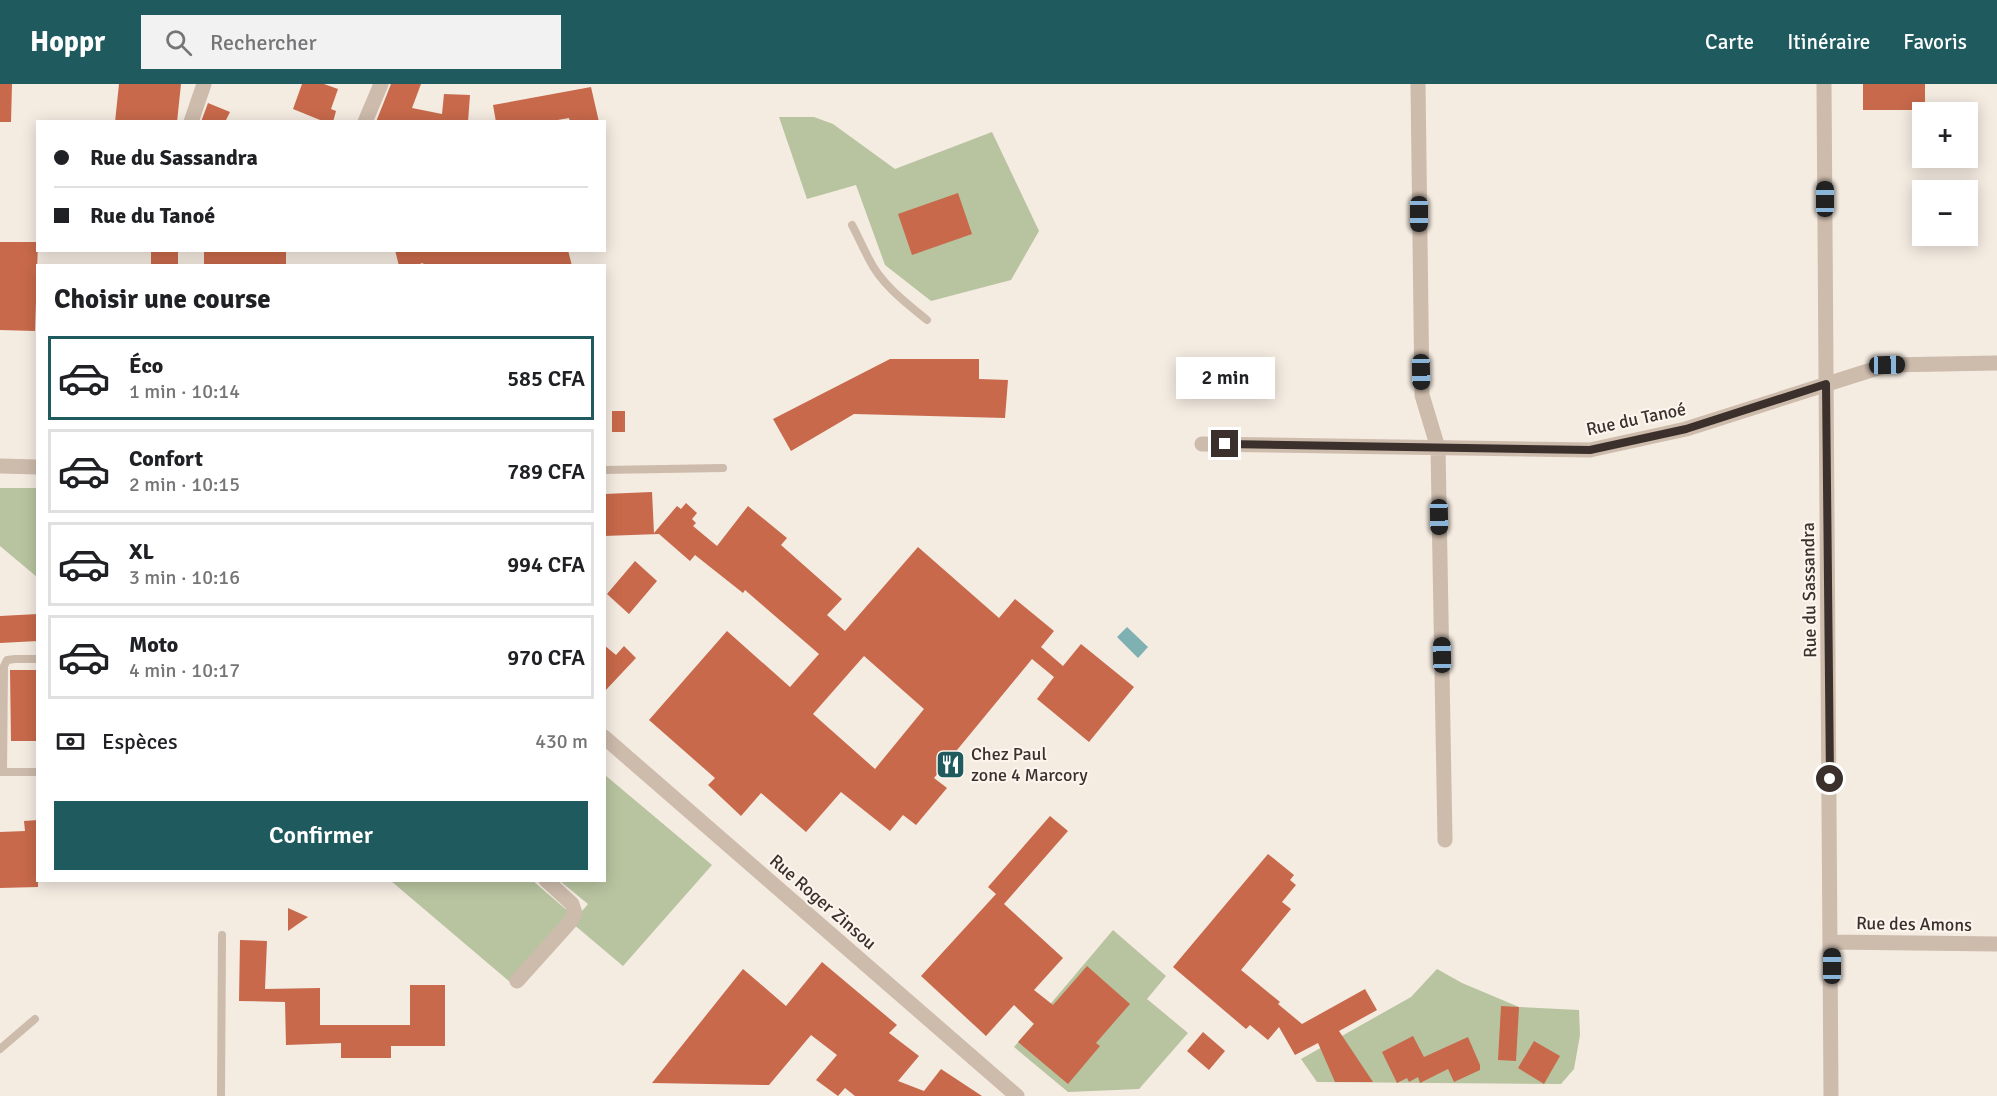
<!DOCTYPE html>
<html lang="fr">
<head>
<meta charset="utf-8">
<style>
  body { margin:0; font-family:Signika,sans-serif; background:#f2f2f2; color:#202124; height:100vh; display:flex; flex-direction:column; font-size:22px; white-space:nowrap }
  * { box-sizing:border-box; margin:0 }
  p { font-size:20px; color:#757577 }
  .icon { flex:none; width:33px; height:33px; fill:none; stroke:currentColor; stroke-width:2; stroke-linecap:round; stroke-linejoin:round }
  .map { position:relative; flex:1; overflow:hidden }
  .details { position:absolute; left:36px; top:180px; width:570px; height:618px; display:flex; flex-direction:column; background:#fff; border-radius:0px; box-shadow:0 3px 15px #0003 }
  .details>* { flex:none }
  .hud { position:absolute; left:36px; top:36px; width:570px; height:132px; border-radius:0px; box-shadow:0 3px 15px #0003; display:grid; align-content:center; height:132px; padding:0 18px; background:#fff }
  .buttons { position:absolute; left:1912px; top:18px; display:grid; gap:12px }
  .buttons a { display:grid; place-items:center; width:66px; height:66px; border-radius:0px; background:#fff; box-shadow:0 3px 15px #0003; font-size:30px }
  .end { position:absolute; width:27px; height:27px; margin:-14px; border:8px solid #3b302b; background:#fff; box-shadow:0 0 0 3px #fff }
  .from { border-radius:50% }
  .bubble { position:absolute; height:42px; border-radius:0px; background:#fff; box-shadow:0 3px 15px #0003; font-size:20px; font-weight:600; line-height:42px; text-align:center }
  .car { position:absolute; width:18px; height:36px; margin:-18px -9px; border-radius:8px; box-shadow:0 0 4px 2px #0007; background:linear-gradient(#222 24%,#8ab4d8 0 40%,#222 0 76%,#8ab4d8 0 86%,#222 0) }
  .hud b { display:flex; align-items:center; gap:21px; height:57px; font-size:22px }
  .hud b+b { border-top:2px solid #e0e0e0 }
  .hud i { width:15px; height:15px; background:#202124 }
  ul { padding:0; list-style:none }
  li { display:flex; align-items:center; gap:18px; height:84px; margin:0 12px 9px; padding:0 6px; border:3px solid #e0e0e0; border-radius:0px }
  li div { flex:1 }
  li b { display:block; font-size:22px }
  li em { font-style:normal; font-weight:600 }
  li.current { border-color:#1f5a5e }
  li>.icon { width:54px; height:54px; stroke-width:1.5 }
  h2 { padding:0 18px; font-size:27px; line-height:72px }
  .pay { display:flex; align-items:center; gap:15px; height:66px; padding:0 18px; font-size:22px }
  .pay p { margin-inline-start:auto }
  .cta { display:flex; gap:12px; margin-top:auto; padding:12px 18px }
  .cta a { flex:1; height:69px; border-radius:0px; background:#1f5a5e; color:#fff; font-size:24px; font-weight:600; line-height:69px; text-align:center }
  header { display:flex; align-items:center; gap:36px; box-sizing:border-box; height:84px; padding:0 30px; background:#1f5a5e; color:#fff }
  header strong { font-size:28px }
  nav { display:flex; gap:33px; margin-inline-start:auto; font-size:21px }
  .search { width:420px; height:54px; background:#f2f2f2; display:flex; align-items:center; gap:15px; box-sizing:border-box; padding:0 21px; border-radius:0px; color:#757577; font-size:22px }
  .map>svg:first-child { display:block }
  .green { fill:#b8c4a0 }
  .water { fill:#7fb0b2 }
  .building { fill:#c8694b; fill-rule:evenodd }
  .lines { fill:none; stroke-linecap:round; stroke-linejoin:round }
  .service { stroke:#cdbbac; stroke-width:8 }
  .minor { stroke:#cdbbac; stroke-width:15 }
  .tertiary { stroke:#cdbbac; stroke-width:15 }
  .route { stroke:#3b302b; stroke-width:8 }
  .labels { text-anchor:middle; stroke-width:4.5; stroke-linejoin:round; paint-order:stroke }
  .street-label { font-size:18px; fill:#3b302b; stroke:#fbf5ee }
  .poi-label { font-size:18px; fill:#3b302b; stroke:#fbf5ee; text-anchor:start }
</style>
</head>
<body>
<header>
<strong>Hoppr</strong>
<div class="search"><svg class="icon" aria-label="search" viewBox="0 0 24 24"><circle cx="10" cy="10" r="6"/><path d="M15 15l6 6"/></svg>Rechercher</div>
<nav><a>Carte</a><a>Itinéraire</a><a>Favoris</a></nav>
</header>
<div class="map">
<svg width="1997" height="1012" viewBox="0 0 1997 1012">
  <rect width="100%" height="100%" fill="#f4ebe1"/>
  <!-- green -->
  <path class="green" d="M779,33H814L833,40L895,85L992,48L1039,147L1011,196L931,217L885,181L856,101L807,115Z
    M0,404H37V493L0,462Z
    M605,691L712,781L623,882L572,839L588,820L560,797L604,796Z
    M391,797H533L569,828L510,898Z
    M1113,846L1166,892L1147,915L1188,949L1139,1005L1068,1008L1014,963Z
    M1437,885L1462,899L1519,923L1579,926L1580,951L1574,985L1561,1000L1317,998L1301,975L1411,913Z"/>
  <!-- water -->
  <path class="water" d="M1127,543L1148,563L1138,574L1117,553Z"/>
  <!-- building -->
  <path class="building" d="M0,0H12L11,38H0Z
    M119,0H181L177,38H115Z
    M302,0H324L338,5L331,25L336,27L333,38H325L293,25Z
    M391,0H421L412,24L442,30L444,10L470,11L468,38H376Z
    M1863,0H1925V26H1863Z
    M591,3L599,38H570L569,34L546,38H496L493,21Z
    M208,19L230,28L225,38H201Z
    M958,109L972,150L912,171L898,130Z
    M0,158H38L35,247L0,246Z
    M151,166H178V182H151Z
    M204,166H286V182H204Z
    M395,166H568L572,182H424L423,179L412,182H399Z
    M890,275H979V295L1008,296L1005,334L854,330L791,367L773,335Z
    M612,327H625V348H612Z
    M652,408L654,449L677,422L681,425L686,419L697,429L692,435L696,439L693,442L717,462L748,422L787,454L781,461L842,515L827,531L845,547L918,463L999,534L1015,515L1054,547L1041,563L1063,582L1081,560L1134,603L1089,658L1037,615L1054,593L1032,575L934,694L947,704L916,741L903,731L890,747L841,708L806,748L761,709L741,732L708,701L715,694L649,636L727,547L790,603L819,570L745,506L743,509L695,471L690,477L659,450L604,452V410ZM864,572L924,625L875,685L813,630Z
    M635,477L657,497L629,530L607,510Z
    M38,530V557L0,559V532Z
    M604,561L616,571L624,562L636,574L604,608Z
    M10,586H38V657H11Z
    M1050,732L1068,747L1004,820L1063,874L1034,906L1053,921L1087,882L1130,920L1096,959L1100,962L1068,1000L1018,958L1034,940L1014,921L986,952L921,892L996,810L988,803Z
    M38,736V803L0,804V748L25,747L24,737Z
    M1268,770L1294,791L1290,796L1296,801L1282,818L1291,825L1241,886L1280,918L1278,920L1302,940L1365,905L1377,926L1339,947L1373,998H1335L1318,959L1295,971L1279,943L1268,956L1250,941L1246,945L1173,883Z
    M288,824L308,833L288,847Z
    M240,856L267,857L265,905L320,904V941H410V901H445V962H391V974H341V959L286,961L285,918L239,917Z
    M822,878L897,941L889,949L919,972L898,997L924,1007L941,985L982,1012H855L845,1004L838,1012L816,996L837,971L811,951L769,1001L652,999L743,885L786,922Z
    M1501,922L1519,923L1516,977L1498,976Z
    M1203,948L1225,967L1209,986L1187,967Z
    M1413,952L1424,973L1468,953L1480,981V986L1454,998L1448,985L1420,999L1418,993L1409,998L1407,994L1397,999L1382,968Z
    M1534,957L1560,972L1544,1000L1518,984Z"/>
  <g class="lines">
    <!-- service -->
    <path class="service" d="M852,141C858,152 863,164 869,175C881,200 906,219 927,236
      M604,386L723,384
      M0,688H38
      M3,688L4,582L7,576L15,575H38
      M0,965L35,935
      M221,1012L222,851"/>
    <!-- minor -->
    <path class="minor" d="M1418,0L1422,311L1438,364L1445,756
      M1824,0L1831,1012
      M191,38L204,0
      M365,38L381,0
      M1202,360L1590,366L1686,345L1887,281L1997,279
      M1831,858L1997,860
      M517,897L571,837L575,829L572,820L546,796"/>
    <!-- tertiary -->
    <path class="tertiary" d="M0,382L38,383
      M604,653L1017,1012"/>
  </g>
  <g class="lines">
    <!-- route -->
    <path class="route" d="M1225,360L1590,366L1686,345L1826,300L1830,695"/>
  </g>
  <!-- icons -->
  <defs>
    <symbol id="restaurant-square" viewBox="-11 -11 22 22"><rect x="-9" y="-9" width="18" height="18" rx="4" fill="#1f5a5e" stroke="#fbf5ee"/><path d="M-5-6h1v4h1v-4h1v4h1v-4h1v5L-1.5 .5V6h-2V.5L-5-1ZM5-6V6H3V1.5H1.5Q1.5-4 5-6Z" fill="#fff"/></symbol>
  </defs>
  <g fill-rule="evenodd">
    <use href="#restaurant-square" x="934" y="664" width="33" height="33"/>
  </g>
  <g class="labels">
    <!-- street labels -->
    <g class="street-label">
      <text transform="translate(1636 335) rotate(-12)" y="6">Rue du Tanoé</text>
      <text transform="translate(1809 506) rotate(-91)" y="6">Rue du Sassandra</text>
      <text transform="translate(823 818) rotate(41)" y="6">Rue Roger Zinsou</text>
      <text transform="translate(1914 840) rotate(1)" y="6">Rue des Amons</text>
    </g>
    <!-- poi labels -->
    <g class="poi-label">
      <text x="971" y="676">Chez Paul<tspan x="971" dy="21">zone 4 Marcory</tspan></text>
    </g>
  </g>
</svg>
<div class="buttons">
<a>+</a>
<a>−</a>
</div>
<i class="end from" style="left:1830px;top:695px"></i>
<i class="end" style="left:1225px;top:360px"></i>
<div class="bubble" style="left:1176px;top:273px;width:99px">2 min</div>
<i class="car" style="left:1825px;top:115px;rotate:0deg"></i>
<i class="car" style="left:1419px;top:130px;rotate:180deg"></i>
<i class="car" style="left:1887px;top:281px;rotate:89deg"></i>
<i class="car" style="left:1421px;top:288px;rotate:179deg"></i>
<i class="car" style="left:1439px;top:433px;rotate:179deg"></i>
<i class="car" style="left:1442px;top:571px;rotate:359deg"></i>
<i class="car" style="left:1832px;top:882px;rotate:0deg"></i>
<div class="hud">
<b><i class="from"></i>Rue du Sassandra</b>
<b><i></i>Rue du Tanoé</b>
</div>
<section class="details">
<h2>Choisir une course</h2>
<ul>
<li class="current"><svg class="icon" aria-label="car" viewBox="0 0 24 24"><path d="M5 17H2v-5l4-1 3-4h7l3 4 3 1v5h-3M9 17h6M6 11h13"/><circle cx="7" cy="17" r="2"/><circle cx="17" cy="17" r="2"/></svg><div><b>Éco</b><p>1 min · 10:14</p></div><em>585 CFA</em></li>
<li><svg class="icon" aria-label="car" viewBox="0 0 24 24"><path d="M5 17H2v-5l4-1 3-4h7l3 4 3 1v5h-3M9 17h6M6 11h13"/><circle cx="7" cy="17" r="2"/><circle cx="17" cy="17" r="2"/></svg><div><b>Confort</b><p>2 min · 10:15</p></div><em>789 CFA</em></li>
<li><svg class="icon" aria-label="car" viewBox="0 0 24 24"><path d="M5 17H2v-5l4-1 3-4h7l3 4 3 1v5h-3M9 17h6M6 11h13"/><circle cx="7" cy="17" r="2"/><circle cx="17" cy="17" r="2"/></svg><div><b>XL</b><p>3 min · 10:16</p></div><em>994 CFA</em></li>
<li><svg class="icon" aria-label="car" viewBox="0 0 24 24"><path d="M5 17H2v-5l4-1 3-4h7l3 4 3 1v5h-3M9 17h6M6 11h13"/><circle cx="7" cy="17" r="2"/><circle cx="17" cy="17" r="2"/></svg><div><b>Moto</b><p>4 min · 10:17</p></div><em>970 CFA</em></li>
</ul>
<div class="pay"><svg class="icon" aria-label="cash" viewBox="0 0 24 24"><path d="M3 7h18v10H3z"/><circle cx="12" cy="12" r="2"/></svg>Espèces<p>430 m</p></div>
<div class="cta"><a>Confirmer</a></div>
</section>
</div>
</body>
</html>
